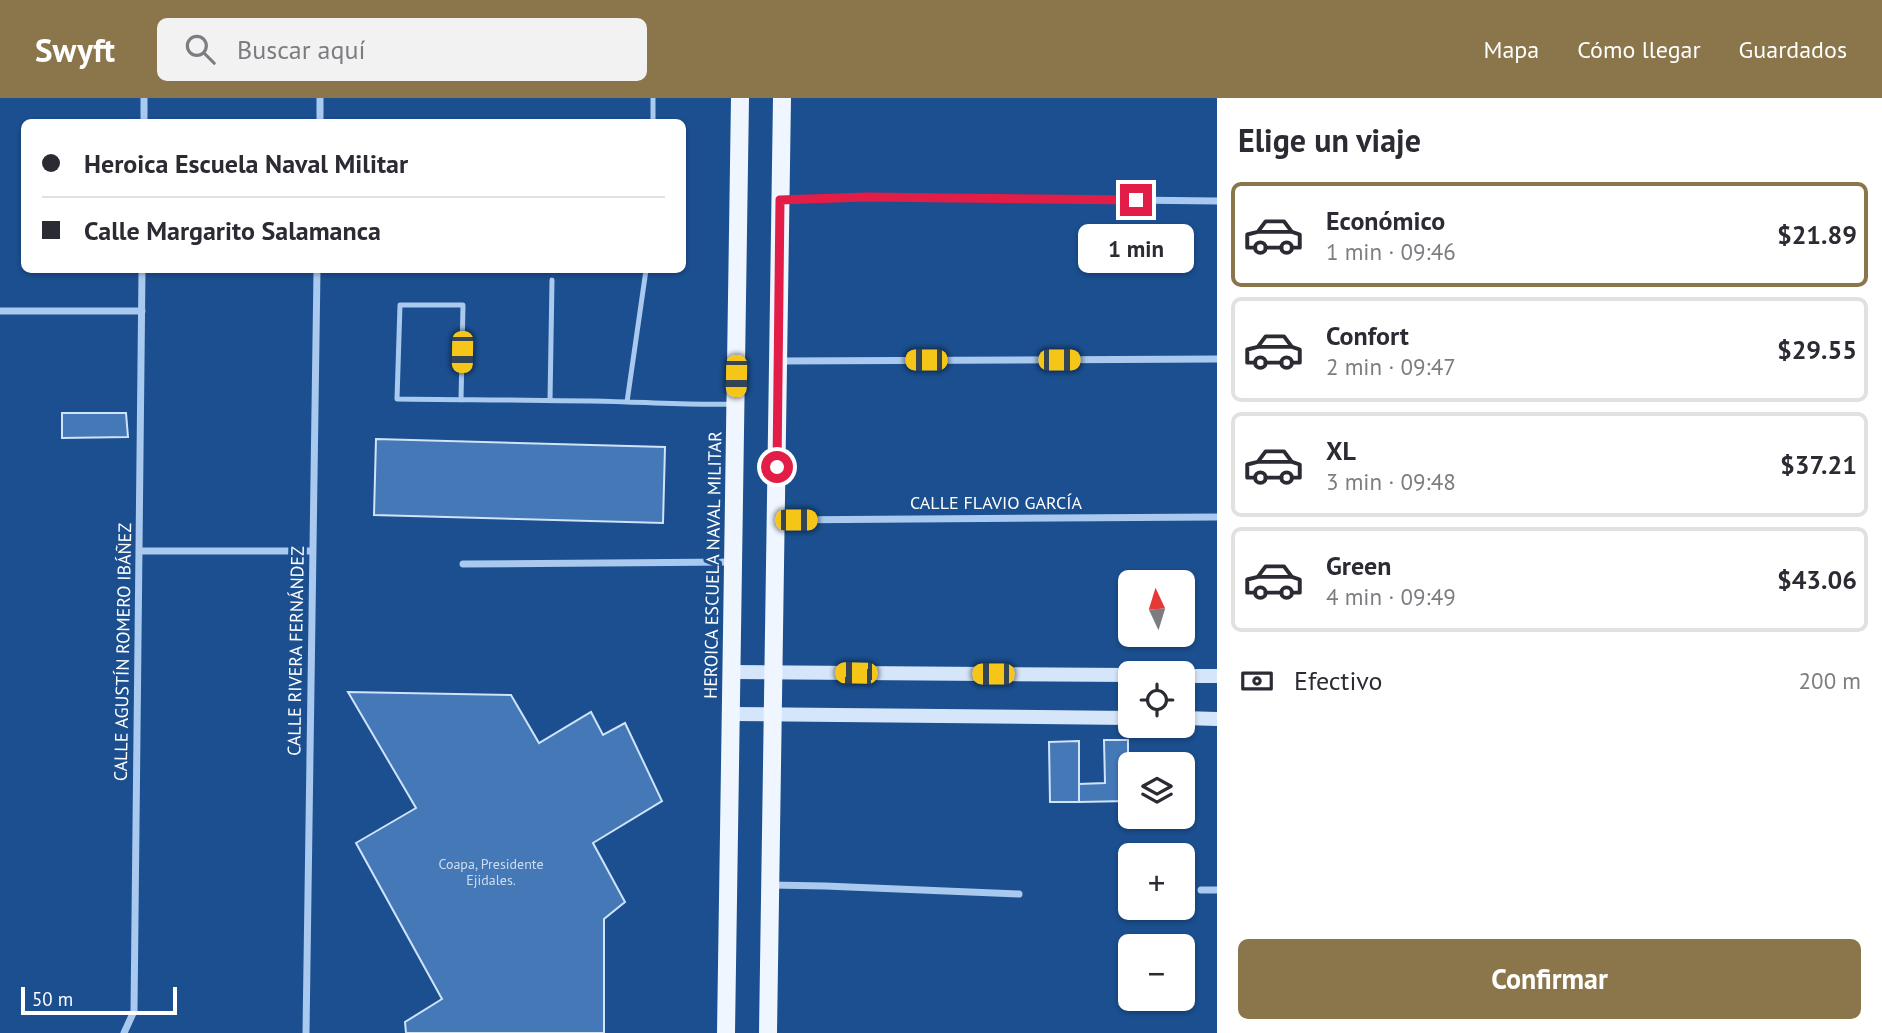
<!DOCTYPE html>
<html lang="es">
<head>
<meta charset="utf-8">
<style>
  body { margin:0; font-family:"PT Sans",sans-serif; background:#f2f2f3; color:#2b2b33; height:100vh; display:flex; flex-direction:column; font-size:26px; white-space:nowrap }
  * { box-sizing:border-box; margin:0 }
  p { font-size:23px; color:#7c7c81 }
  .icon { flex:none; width:38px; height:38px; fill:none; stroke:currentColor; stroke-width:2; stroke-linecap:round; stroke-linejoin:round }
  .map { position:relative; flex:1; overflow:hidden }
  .details { display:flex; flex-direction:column; background:#fff; width:665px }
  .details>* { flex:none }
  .top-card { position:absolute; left:21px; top:21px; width:665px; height:154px; border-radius:10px; box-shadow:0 2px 5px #0004; display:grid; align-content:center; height:154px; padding:0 21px; background:#fff }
  .needle { width:46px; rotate:356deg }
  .fabs { position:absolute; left:1118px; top:472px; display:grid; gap:14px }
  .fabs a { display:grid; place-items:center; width:77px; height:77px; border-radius:10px; background:#fff; box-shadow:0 2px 5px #0004; font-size:35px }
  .scale { position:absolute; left:21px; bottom:18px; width:156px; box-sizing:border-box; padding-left:7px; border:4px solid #fff; border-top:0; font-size:19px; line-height:24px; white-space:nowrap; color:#fff; -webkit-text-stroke:5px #1b4f8f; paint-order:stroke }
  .end { position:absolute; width:32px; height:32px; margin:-16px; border:9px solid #e11d48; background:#fff; box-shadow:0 0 0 4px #fff }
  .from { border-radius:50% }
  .bubble { position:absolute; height:49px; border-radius:10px; background:#fff; box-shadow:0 2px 5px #0004; font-size:23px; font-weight:700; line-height:49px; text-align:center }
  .car { position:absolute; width:21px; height:42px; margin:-21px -10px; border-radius:9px; box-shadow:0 0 5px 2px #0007; background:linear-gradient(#f5c518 24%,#345 0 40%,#f5c518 0 76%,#345 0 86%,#f5c518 0) }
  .top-card b { display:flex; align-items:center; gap:24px; height:66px; font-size:26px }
  .top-card b+b { border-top:2px solid #e1e1e2 }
  .top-card i { width:18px; height:18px; background:#2b2b33 }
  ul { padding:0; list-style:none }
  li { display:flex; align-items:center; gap:21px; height:105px; margin:0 14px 10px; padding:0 7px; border:4px solid #e1e1e2; border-radius:10px }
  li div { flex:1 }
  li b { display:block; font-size:26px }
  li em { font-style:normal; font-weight:700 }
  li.current { border-color:#8a764a }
  li>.icon { width:63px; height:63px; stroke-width:1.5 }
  h2 { padding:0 21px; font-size:32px; line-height:84px }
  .pay { display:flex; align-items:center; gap:18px; height:77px; padding:0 21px; font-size:26px }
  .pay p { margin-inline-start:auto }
  .button { display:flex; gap:14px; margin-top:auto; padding:14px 21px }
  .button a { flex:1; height:80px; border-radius:10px; background:#8a764a; color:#fff; font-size:28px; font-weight:700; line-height:80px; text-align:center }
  header { display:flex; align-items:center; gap:42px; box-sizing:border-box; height:98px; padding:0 35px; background:#8a764a; color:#fff }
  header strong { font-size:33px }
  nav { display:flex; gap:38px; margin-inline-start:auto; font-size:24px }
  .search { width:490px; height:63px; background:#f2f2f3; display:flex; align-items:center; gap:18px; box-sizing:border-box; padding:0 24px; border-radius:10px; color:#7c7c81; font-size:26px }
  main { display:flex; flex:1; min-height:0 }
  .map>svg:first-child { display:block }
  .building { fill:#4478b7; stroke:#cfe3fa; stroke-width:2 }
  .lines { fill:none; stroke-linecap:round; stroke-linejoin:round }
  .lane { stroke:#a9c9ee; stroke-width:5 }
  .street { stroke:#a9c9ee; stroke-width:7 }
  .secondary { stroke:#d6e6fa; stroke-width:14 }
  .primary { stroke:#f0f6ff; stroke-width:18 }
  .route { stroke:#e11d48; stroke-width:9 }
  .labels { text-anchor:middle; stroke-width:6; stroke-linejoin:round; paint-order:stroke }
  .number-label { font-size:14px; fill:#d0dded }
  .street-label { font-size:18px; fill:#fff; stroke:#1b4f8f }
</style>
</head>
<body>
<header>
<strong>Swyft</strong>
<div class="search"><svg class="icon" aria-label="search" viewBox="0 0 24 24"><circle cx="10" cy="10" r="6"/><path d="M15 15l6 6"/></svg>Buscar aquí</div>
<nav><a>Mapa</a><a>Cómo llegar</a><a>Guardados</a></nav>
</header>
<main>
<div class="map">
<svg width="1217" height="935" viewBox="0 0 1217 935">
  <rect width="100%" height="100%" fill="#1b4f8f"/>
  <!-- building -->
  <path class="building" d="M62,315H126L128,339L62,340Z
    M376,341L665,349L663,425L374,417Z
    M348,594L511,597L539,645L591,614L603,637L625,625L662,703L593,745L625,804L604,821V935H406L405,924L442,901L356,745L416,710Z
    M1104,642H1128V703L1079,704V686L1105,685Z
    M1079,643V704H1050L1049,644Z"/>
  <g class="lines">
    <!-- lane -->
    <path class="lane" d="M653,24V0
      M461,302L463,207H400L397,301C474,302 550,302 627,304C663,305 698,307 734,306
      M550,303L552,182
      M627,304L646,172"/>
    <!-- street -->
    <path class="street" d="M144,24V0
      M320,24V0
      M781,102L866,99L1217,103
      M0,213H142
      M779,263L1217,261
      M777,422L1217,419
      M140,453H313
      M463,466L732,464
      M771,787L825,788L1019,796
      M1201,792H1217
      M124,935L134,913L142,172
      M306,935L317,172"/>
    <!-- secondary -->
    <path class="secondary" d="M732,574L1130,577
      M1183,578H1217
      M732,616L1130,620
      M1183,620L1217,621"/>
    <!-- primary -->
    <path class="primary" d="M726,935L740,0
      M768,935L782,0"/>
  </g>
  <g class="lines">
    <!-- route -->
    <path class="route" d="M777,369L780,102L866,99L1136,102"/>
  </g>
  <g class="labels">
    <!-- number labels -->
    <g class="number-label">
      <text x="491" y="771">Coapa, Presidente<tspan x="491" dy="16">Ejidales.</tspan></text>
    </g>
    <!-- street labels -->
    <g class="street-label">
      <text x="996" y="411">CALLE FLAVIO GARCÍA</text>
      <text transform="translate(713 467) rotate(-89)" y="6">HEROICA ESCUELA NAVAL MILITAR</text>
      <text transform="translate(296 553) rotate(-89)" y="6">CALLE RIVERA FERNÁNDEZ</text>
      <text transform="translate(123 554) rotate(-89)" y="6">CALLE AGUSTÍN ROMERO IBÁÑEZ</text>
    </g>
  </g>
</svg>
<div class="fabs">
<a><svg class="needle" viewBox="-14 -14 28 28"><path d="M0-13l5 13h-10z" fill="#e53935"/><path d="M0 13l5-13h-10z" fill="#7c7c81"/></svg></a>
<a><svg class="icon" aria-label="locate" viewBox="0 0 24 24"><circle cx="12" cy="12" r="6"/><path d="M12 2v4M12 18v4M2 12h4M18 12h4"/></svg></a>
<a><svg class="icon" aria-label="layers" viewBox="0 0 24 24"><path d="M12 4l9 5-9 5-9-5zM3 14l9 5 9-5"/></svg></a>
<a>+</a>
<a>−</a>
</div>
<div class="scale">50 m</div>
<i class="end from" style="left:777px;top:369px"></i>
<i class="end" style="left:1136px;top:102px"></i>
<div class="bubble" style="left:1078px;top:126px;width:116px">1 min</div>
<i class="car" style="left:462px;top:254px;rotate:181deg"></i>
<i class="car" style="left:926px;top:262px;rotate:270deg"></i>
<i class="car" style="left:1059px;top:262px;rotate:90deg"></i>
<i class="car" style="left:736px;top:278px;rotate:181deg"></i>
<i class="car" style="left:796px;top:422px;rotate:90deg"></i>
<i class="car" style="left:856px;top:575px;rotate:271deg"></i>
<i class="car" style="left:993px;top:576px;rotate:270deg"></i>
<div class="top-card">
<b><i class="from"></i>Heroica Escuela Naval Militar</b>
<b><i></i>Calle Margarito Salamanca</b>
</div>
</div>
<section class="details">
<h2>Elige un viaje</h2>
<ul>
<li class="current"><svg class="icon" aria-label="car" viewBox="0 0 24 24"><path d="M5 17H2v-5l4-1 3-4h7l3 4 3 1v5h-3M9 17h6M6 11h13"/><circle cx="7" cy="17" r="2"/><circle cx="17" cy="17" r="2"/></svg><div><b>Económico</b><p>1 min · 09:46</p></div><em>$21.89</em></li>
<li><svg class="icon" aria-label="car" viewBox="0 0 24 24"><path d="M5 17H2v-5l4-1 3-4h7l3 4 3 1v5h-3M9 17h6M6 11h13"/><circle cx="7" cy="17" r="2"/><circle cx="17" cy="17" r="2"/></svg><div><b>Confort</b><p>2 min · 09:47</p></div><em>$29.55</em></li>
<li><svg class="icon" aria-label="car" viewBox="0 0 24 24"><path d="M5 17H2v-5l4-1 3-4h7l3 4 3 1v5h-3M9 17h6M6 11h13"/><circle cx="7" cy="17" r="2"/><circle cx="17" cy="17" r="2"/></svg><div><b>XL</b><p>3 min · 09:48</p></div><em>$37.21</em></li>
<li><svg class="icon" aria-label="car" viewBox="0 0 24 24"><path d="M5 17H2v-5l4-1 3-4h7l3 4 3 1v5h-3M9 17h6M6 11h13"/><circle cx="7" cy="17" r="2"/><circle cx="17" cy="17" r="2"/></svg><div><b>Green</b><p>4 min · 09:49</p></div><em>$43.06</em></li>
</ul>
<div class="pay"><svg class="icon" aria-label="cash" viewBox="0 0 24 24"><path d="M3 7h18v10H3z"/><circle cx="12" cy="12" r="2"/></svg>Efectivo<p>200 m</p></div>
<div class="button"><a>Confirmar</a></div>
</section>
</main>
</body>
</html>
